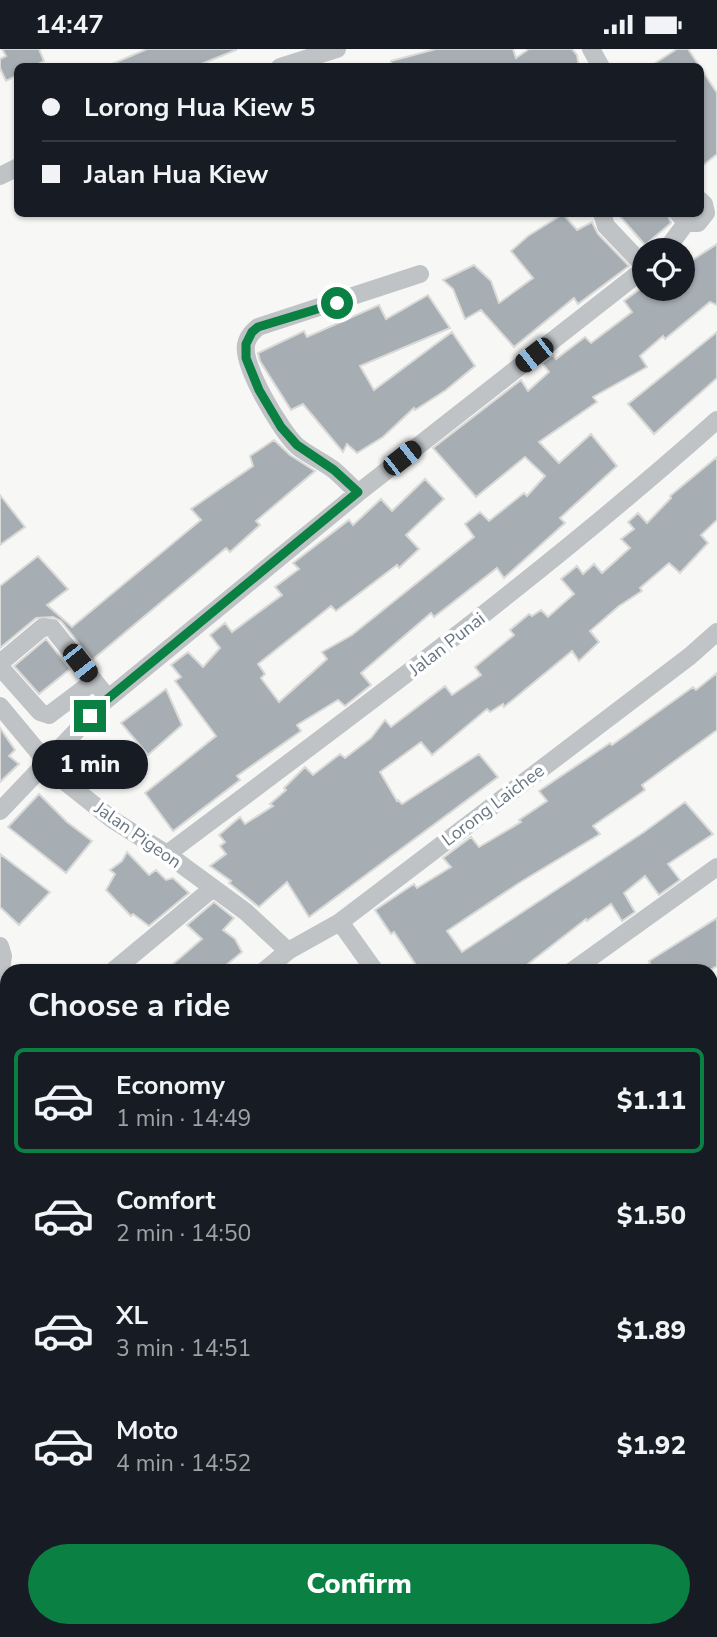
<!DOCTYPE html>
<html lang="en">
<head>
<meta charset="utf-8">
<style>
  body { margin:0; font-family:"Nunito Sans",sans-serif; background:#242831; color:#f1f3f6; height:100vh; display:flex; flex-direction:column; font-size:26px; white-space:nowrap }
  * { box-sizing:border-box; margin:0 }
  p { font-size:23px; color:#9ea1a6 }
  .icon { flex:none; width:38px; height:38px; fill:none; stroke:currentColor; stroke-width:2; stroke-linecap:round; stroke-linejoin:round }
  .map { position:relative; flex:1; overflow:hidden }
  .panel { position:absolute; left:0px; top:915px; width:718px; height:674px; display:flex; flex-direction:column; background:#171b24; border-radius:21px 21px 0 0; box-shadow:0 2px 5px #0004 }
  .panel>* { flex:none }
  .hud { position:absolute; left:14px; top:14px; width:690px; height:154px; border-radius:10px; box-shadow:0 2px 5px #0004; display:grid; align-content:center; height:154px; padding:0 28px; background:#171b24 }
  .tools { position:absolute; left:632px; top:189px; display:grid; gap:14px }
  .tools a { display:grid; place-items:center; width:63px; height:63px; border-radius:50%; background:#171b24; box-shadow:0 2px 5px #0004; font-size:35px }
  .end { position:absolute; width:32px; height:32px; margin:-16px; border:9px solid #0b8043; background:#fff; box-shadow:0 0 0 4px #fff }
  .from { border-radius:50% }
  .bubble { position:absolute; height:49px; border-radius:24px; background:#171b24; box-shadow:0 2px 5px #0004; font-size:23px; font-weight:800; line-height:49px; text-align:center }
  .car { position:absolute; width:21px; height:42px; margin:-21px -10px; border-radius:9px; box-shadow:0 0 5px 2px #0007; background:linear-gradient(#222 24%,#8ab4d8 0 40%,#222 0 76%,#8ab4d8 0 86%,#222 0) }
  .hud b { display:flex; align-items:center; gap:24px; height:66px; font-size:26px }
  .hud b+b { border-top:2px solid #363941 }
  .hud i { width:18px; height:18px; background:#f1f3f6 }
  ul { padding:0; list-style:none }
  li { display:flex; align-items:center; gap:21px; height:105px; margin:0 14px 10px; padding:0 14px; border:4px solid transparent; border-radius:10px }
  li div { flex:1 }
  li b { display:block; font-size:26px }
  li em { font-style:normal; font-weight:800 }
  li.on { border-color:#0b8043 }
  li>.icon { width:63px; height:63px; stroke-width:1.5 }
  h2 { padding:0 28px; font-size:32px; line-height:84px }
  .cta { display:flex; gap:14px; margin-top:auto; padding:14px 28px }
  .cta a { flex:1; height:80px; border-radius:42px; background:#0b8043; color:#fff; font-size:28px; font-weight:800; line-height:80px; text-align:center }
  .status { display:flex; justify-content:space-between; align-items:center; height:49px; padding:0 35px; background:#171b24; direction:ltr }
  .status svg { height:19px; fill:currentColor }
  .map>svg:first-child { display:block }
  .building { fill:#a7aeb3; stroke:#d9d9d7; stroke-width:2 }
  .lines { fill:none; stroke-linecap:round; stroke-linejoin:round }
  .minor { stroke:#bfc3c6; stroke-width:18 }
  .route { stroke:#0b8043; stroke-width:9 }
  .labels { text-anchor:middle; stroke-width:7; stroke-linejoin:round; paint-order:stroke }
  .street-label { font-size:18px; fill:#697783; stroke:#fff }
</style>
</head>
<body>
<div class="status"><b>14:47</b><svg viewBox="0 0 49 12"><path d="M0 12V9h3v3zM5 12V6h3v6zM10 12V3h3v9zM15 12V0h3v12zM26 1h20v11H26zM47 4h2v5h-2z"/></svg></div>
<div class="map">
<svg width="717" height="1588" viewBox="0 0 717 1588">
  <rect width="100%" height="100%" fill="#f7f7f5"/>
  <!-- building -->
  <path class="building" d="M2,0H39L44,12L33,18H18V26L6,32L0,19V10L6,7Z
    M147,0H236V1L194,18H105Z
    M436,0H513L516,9L529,0H572L577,6L579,18H392L391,12Z
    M677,0H688L700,18H649Z
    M700,18L717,44V105L700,119Z
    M617,164H667L671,174L645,196Z
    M563,165L577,181L592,173L598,185L629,217L578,255L574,249L514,298L481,261L465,270L453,240L443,231L474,216L491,232L499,254L533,229L511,202L528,187Z
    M717,195V256L710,253L665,290L663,287L640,307L647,318L593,348L597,353L539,393L559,414L591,385L617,417L560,469L565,474L504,529L497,519L434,568L431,564L361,624L371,636L345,657L338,651L297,676L301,682L237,727L240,731L173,782L145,744L216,687L175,632L181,628L171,616L188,603L203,618L220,599L210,586L225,574L232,583L282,546L275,538L299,520L293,514L349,471L353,476L381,450L392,462L425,430L444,450L406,486L419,500L399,519L397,516L336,562L331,557L258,615L265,625L261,629L279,653L327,610L322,603L352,586L474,488L465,475L480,463L489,472L524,444L527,447L545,427L525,408L476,448L433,399L521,331L528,342L549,323L542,314L553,306L556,310L585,288L591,294L632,263L624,252L640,240H682V229L687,226L683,217Z
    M428,246L450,279L360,317L374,341L452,283L475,317L446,341L415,361L414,359L383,388L357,404L347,395L343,403L303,355L291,361L260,312L258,304L304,282L307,288L379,256L386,270Z
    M717,283V329L654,385L628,355Z
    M274,391L290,406L315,422L256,472L260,476L230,503L226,499L92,611L61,572L53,568L36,569L0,599V537L38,507L68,540L47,556L72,578L201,471L191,460L253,417L250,407Z
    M717,408V471L701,486L708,494L680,524L669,514L640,539L642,542L619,557L590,582L599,593L579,612L572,602L504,658L503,655L490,663L487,660L432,706L421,693L380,723L397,752L398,751L402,755L479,705L498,728L309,868L287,833L259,858L229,834L231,832L210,817L226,805L220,797L225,793L219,786L240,768L245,775L273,757L270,755L286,741L284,739L305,718L313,726L340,705L345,709L371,689L385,671L391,678L445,637L452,646L481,626L475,618L514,586L510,581L529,565L532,567L541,561L548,568L574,545L561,530L577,517L583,525L594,515L602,524L630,499L621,490L634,480L628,473L638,464L647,474L671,449L670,447Z
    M0,446L25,478L0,496Z
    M46,590L70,620L39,645L14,617Z
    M717,624V681L642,736L645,741L593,777L600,785L519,834L447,882L462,903L644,783L685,753L713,785L668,815L680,831L659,846L645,827L624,844L635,863L622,872L611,855L587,872L586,870L519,922H420L394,883L391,885L375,861L414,835L417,839L451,818L443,809L471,788L479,798L521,773L519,771L547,752L539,742L610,694L612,696L693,638L696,641Z
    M166,640L182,676L148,706L121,674Z
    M0,679L15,701L9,707L19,715L0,733Z
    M39,745L67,773L92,792L66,824L8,778Z
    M127,803L149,826L156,821L166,831L173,829L189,844L149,877L133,865L131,867L106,841L115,825L110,821L122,812Z
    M0,805L50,843L19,876L0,858Z
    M214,853L234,869L223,881L235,890L242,903L219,922H165L202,890L187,876Z
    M717,869V917L708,922H639L650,914L649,912Z"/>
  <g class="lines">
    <!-- minor -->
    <path class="minor" d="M591,0L601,18
      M280,18L337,0
      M0,127L18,118
      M602,164L606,177L644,217
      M678,164L686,174H698L706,164L704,155L700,151
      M666,201L686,174
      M358,444C350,436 342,428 334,421C322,412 308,406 297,397C281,382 242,317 246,296C247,288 252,283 258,278L420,225
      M0,614L43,578L52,579L108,649
      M0,618L40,663L49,666L94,632
      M0,657L59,728L113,771L167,805L246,863L288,902
      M0,762L105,652L358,444L644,220
      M167,805C354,665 542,527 717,371
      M340,873L375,922
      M0,897L3,907L0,928
      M113,922L213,839
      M264,922L288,902L340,873L690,607L717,583
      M572,922L717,818
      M710,980L717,989
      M0,1011L7,1005
      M710,1086L717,1082
      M0,1138L7,1133
      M0,1177L7,1187
      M710,1253L717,1249
      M710,1308L717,1318
      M710,1375L717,1386
      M0,1401L7,1395
      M710,1446L717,1451
      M710,1522L717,1518
      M0,1582L7,1575
      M43,1582L50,1588
      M309,1582L315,1588
      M523,1582L527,1588
      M238,1588L246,1582
      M606,1588L615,1582"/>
  </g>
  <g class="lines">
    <!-- route -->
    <path class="route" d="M90,667L105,652L358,443L334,421L297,396L281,378L259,341L246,309V295L252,283L258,278L337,254"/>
  </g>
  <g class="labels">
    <!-- street labels -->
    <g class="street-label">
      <text transform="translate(447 595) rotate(-38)" y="6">Jalan Punai</text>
      <text transform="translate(493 756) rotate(-37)" y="6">Lorong Laichee</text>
      <text transform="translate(138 786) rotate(35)" y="6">Jalan Pigeon</text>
    </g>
  </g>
</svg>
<div class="tools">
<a><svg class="icon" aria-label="locate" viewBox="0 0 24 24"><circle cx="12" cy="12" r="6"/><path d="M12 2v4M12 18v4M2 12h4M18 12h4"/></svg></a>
</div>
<i class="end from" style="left:337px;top:254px"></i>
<i class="end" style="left:90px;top:667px"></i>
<div class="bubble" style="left:32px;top:691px;width:116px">1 min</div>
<i class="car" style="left:534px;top:306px;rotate:232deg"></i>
<i class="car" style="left:402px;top:409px;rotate:52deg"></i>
<i class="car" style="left:80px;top:614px;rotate:142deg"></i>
<div class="hud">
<b><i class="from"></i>Lorong Hua Kiew 5</b>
<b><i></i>Jalan Hua Kiew</b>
</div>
<section class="panel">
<h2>Choose a ride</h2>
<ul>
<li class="on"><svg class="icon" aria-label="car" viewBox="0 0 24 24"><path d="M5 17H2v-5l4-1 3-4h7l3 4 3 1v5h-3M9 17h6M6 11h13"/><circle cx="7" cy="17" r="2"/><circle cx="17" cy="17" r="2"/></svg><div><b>Economy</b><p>1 min · 14:49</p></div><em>$1.11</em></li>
<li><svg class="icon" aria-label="car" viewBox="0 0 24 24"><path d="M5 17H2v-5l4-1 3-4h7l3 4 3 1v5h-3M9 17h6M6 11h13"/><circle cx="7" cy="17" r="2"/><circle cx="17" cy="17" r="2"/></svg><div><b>Comfort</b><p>2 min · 14:50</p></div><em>$1.50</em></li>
<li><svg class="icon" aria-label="car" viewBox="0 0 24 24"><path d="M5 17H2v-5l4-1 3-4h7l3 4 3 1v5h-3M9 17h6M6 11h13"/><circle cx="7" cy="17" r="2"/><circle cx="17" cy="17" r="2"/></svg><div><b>XL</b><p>3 min · 14:51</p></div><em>$1.89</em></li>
<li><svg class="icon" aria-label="car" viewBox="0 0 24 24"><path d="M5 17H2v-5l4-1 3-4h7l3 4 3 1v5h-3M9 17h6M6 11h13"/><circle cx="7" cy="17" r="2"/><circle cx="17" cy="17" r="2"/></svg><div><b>Moto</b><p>4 min · 14:52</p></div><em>$1.92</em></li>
</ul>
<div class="cta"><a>Confirm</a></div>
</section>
</div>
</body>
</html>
